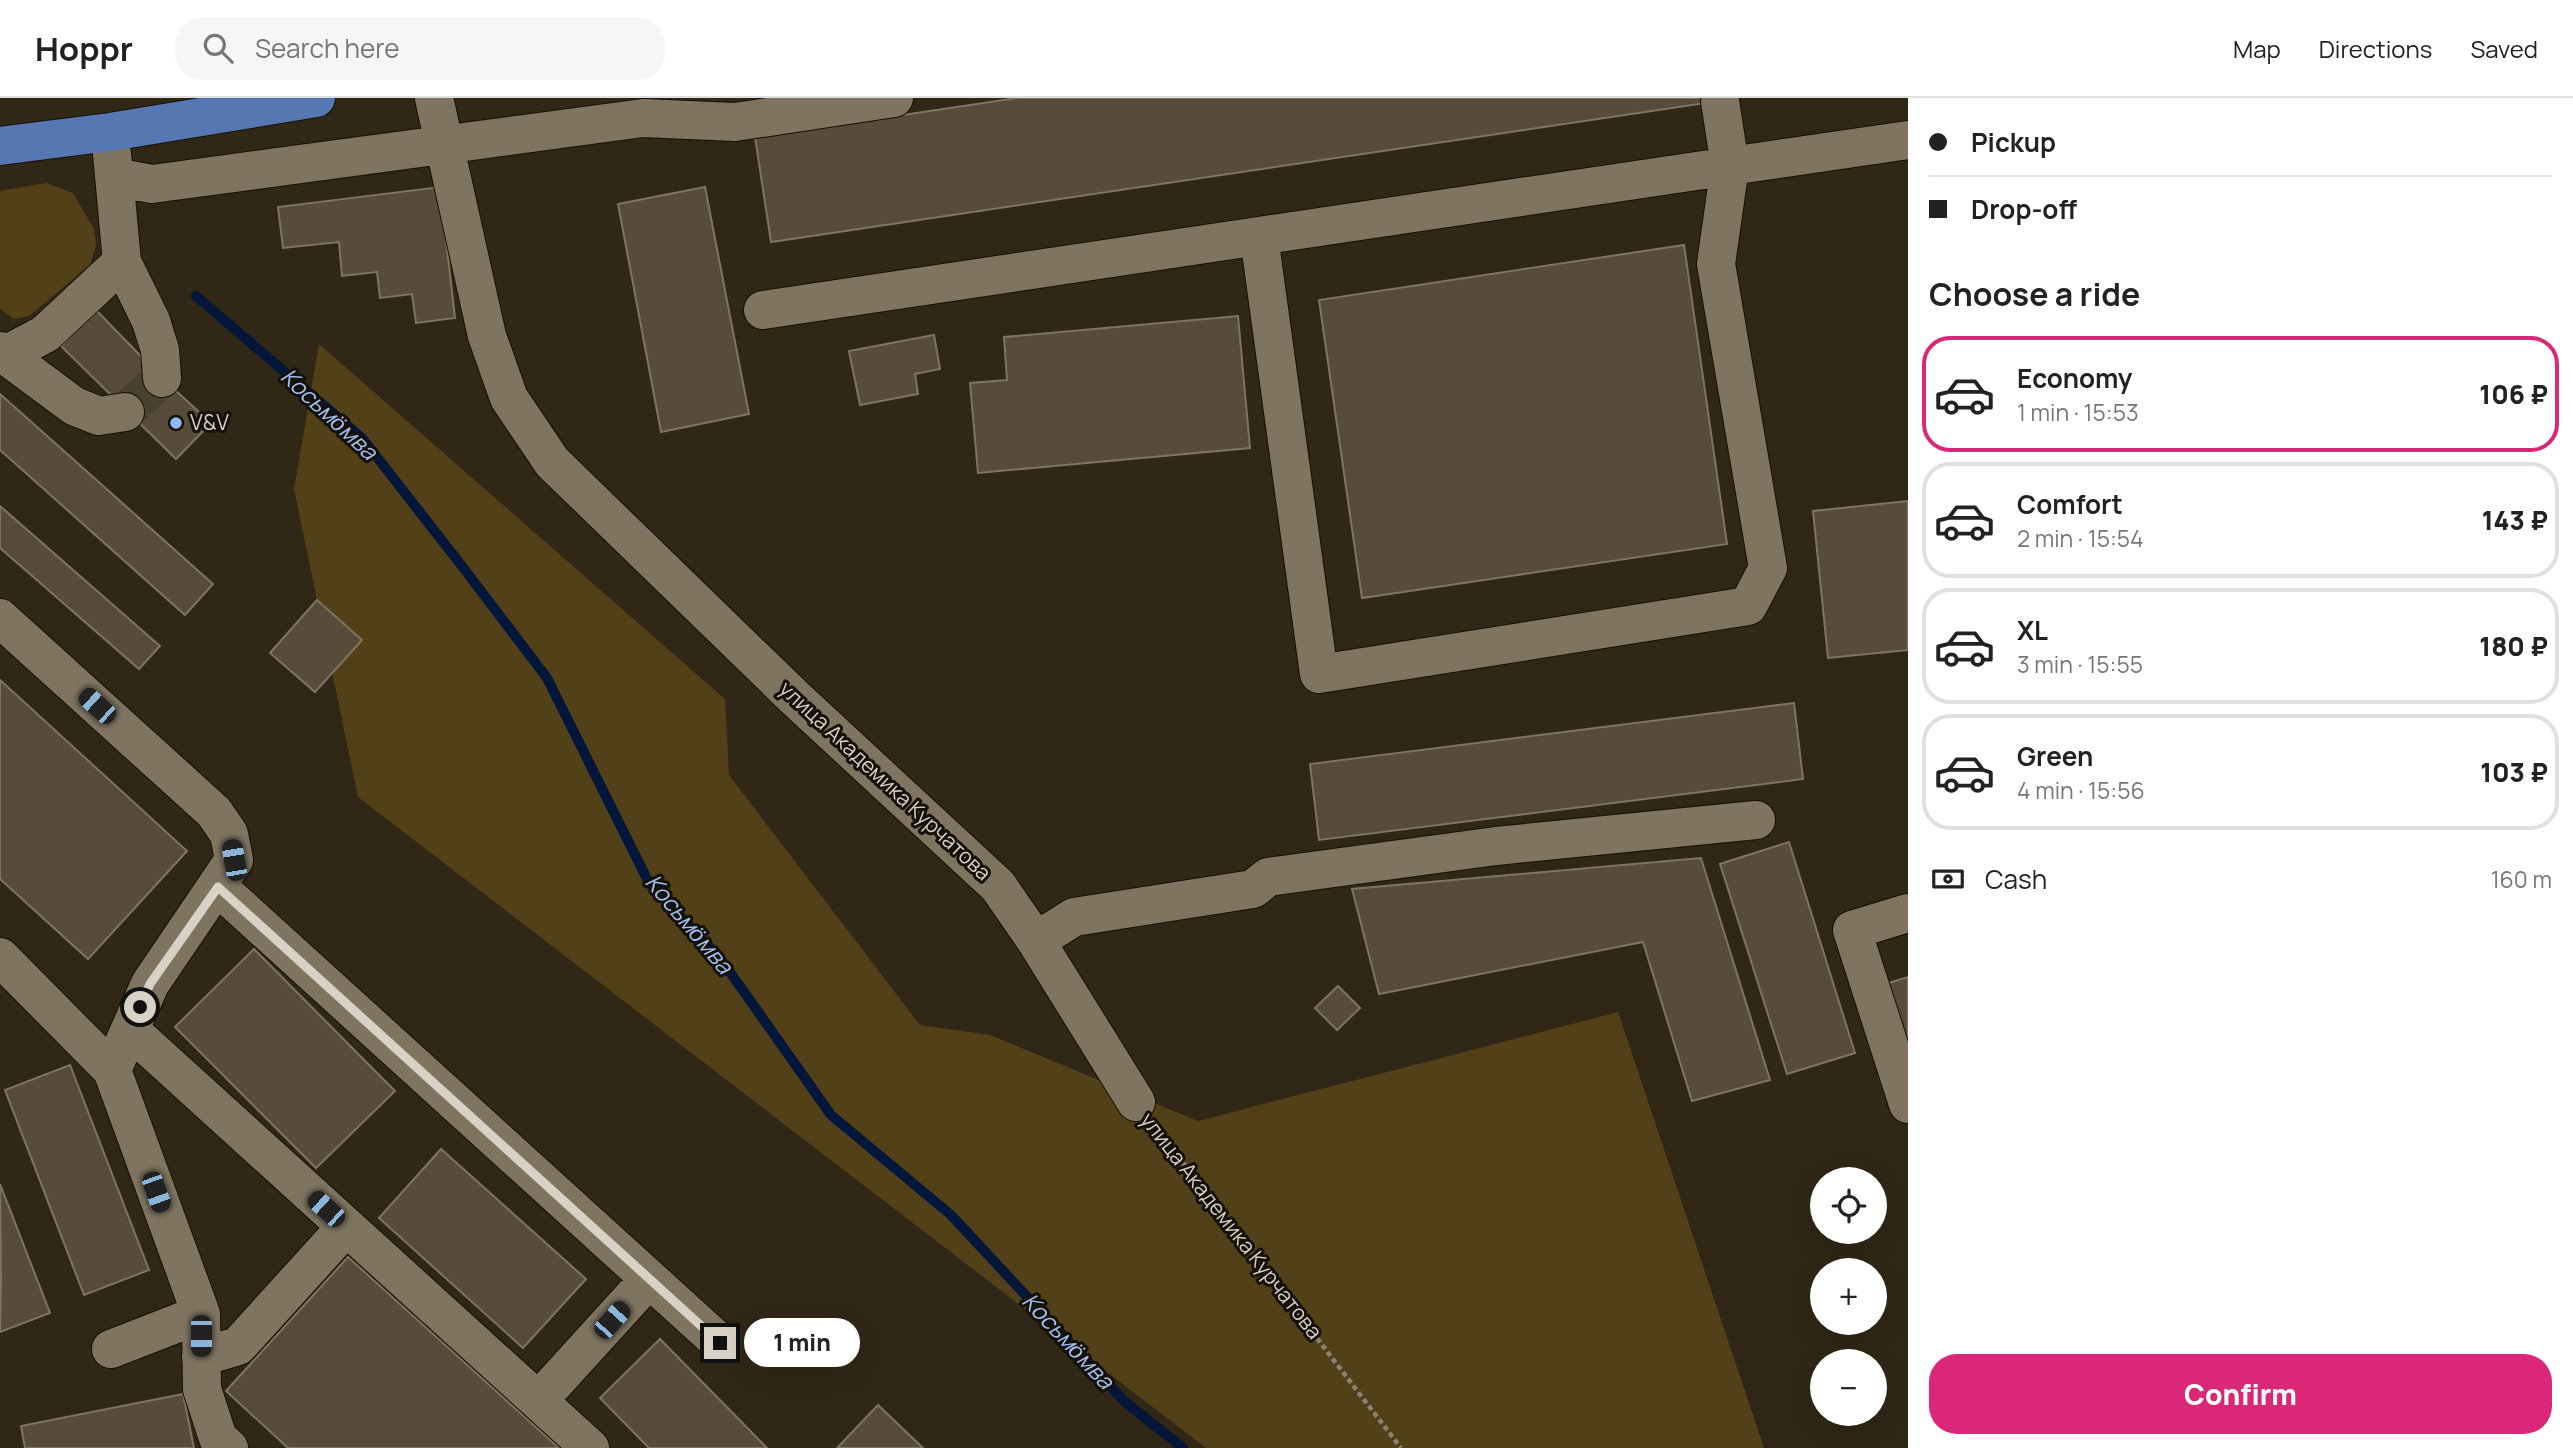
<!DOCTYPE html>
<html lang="en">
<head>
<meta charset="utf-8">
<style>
  body { margin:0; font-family:Manrope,sans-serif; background:#f6f6f6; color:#222; height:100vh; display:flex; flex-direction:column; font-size:26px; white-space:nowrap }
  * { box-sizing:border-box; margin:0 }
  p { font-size:23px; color:#767676 }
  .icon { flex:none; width:38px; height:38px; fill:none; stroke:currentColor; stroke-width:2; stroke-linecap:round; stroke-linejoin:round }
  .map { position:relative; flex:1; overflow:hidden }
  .drawer { display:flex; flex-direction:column; background:#fff; width:665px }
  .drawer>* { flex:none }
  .guide { display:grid; align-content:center; height:154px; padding:0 21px; background:#fff }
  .controls { position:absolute; left:1810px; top:1069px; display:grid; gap:14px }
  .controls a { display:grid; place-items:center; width:77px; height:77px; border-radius:50%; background:#fff; box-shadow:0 7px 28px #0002; font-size:35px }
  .end { position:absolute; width:32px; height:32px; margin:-16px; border:9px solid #d7d1c6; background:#111; box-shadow:0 0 0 4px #111 }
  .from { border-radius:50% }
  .bubble { position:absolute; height:49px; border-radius:24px; background:#fff; box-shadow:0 7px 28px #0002; font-size:23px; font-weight:800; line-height:49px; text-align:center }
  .car { position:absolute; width:21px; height:42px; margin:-21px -10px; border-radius:9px; box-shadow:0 0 5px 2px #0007; background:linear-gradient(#222 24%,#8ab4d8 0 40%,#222 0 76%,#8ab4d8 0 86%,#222 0) }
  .guide b { display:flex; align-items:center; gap:24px; height:66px; font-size:26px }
  .guide b+b { border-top:2px solid #e0e0e0 }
  .guide i { width:18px; height:18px; background:#222 }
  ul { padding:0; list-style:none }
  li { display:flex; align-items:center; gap:21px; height:116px; margin:0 14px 10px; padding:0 7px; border:4px solid #e0e0e0; border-radius:28px }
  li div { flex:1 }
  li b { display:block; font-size:26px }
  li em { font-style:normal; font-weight:800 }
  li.active { border-color:#db2777 }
  li>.icon { width:63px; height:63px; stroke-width:1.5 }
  h2 { padding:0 21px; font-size:32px; line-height:84px }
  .pay { display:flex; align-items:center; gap:18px; height:77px; padding:0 21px; font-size:26px }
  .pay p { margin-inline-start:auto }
  .cta { display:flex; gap:14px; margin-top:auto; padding:14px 21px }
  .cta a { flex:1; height:80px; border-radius:28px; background:#db2777; color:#fff; font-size:28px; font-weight:800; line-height:80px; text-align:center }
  header { display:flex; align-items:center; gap:42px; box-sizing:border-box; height:98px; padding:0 35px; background:#fff; border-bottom:2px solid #e0e0e0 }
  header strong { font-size:33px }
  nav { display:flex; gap:38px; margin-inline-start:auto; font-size:24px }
  .search { width:490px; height:63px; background:#f6f6f6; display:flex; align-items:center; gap:18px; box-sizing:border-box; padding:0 24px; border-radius:28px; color:#767676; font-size:26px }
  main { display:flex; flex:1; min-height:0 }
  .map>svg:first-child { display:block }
  .green { fill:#524018 }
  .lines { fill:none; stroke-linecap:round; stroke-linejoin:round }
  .stream { stroke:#04173a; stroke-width:10 }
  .building { fill:#564c39; stroke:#7e7460; stroke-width:2 }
  .minor-tunnel { stroke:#494030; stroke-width:38; stroke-dasharray:38 19; stroke-linecap:butt }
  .minor-casing { stroke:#181002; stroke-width:40 }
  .major-casing { stroke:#181002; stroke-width:40 }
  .path { stroke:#8a8375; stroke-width:4.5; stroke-dasharray:5 3.5; stroke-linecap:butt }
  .minor { stroke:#7e7460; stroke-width:38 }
  .major { stroke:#5678b2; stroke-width:38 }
  .route { stroke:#d7d1c6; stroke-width:9 }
  .poi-dot { fill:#8fb8fd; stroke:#151109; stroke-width:2.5 }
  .labels { text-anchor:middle; stroke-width:6; stroke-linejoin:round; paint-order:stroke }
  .poi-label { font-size:21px; fill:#d7d1c6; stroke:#151109; text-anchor:start }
  .street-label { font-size:21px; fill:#d7d1c6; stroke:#151109 }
  .water-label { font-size:23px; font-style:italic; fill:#a1c0f4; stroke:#151109 }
</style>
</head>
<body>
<header>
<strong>Hoppr</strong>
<div class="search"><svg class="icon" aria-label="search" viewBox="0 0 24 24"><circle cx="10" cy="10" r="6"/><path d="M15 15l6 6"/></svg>Search here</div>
<nav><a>Map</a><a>Directions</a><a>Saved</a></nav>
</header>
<main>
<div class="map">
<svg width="1908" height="1350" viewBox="0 0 1908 1350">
  <rect width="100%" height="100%" fill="#302716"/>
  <!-- green -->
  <path class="green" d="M46,85L73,95L94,131L96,148L90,167L29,218L14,221L0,211V93Z
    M319,246L725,601L729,677L920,927L990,937L1198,1023L1618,914L1764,1350H1206L358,699L294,391Z"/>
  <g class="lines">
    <!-- stream -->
    <path class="stream" d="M196,198L362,340L465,472L547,580L649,785L720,860L831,1017L951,1117L1125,1304L1183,1350"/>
  </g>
  <!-- building -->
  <path class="building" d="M1017,0H1739L771,144L755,39Z
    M440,89L455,220L416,225L412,196L380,200L377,174L342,178L339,144L283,150L278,109Z
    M705,89L749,316L661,334L618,106Z
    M1684,147L1727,446L1362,500L1319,202Z
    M96,212L162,280L211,325L176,361L61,248Z
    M1238,218L1250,350L978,375L970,285L1007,282L1004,239Z
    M934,237L940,271L915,276L918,296L860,307L849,253Z
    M0,296L213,486L185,517L0,352Z
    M1908,403V552L1828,560L1813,413Z
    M0,408L160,548L139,571L0,450Z
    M317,502L362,542L315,594L270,555Z
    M0,582L187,753L88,861L0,781Z
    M1794,605L1803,681L1319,742L1310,666Z
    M1789,744L1855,955L1787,976L1720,766Z
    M1701,760L1770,982L1692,1003L1643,844L1379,896L1352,791Z
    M254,851L395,993L316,1070L175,929Z
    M1908,879V992L1876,889Z
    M1338,888L1360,910L1337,932L1315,910Z
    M70,967L149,1172L84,1197L5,992Z
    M441,1051L586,1181L523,1250L379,1120Z
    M0,1086L50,1215L0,1234L1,1185Z
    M348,1159L559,1350H288L226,1293Z
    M660,1241L767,1350H649L600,1300Z
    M183,1296L194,1350H25L21,1328Z
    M878,1307L923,1350H837Z"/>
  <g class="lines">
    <!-- minor-tunnel -->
    <path class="minor-tunnel" d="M125,314L162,280"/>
    <defs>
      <path id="minor" d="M434,0L487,238L509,300L552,364L794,599L998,788L1036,843L1136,1004
        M112,56L122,164L151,223L160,252L162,280
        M114,79L152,86L643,20L735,24L894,0
        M1259,138L1730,68L1720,3
        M763,212L1259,138L1319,576L1748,508L1768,470L1716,166L1730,68L1908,42
        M0,253L74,308L99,318L125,314
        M5,257L45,236L122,164
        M0,520L214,714L229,736L234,762L150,886L112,972
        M218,789L720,1245
        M1908,815L1852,832L1908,1006
        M1036,843L1074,819L1253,791L1268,779L1496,748L1756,722
        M0,859L112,972L201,1216L202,1291L218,1340L229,1350
        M130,932L590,1350
        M111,1251L201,1216
        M201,1259L238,1248L346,1129
        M538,1303L649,1181"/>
      <path id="major" d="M0,48L110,34L316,0"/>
    </defs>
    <!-- minor casing -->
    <use href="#minor" class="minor-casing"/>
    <!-- major casing -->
    <use href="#major" class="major-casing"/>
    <!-- path -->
    <path class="path" d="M1157,1031L1401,1350"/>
    <!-- minor -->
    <use href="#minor" class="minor"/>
    <!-- major -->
    <use href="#major" class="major"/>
  </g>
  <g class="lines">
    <!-- route -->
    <path class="route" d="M140,909L150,886L218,789L720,1245"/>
  </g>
  <!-- markers -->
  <circle class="poi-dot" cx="176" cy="325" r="7"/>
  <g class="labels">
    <!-- poi labels -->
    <g class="poi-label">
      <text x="190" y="332">V&amp;V</text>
    </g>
    <!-- street labels -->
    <g class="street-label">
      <text transform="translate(885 683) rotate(43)" y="7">улица Академика Курчатова</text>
      <text transform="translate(1231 1128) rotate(52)" y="7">улица Академика Курчатова</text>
    </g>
    <!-- water labels -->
    <g class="water-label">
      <text transform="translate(329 316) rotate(43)" y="8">Косьмӧмва</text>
      <text transform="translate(689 826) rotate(50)" y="8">Косьмӧмва</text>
      <text transform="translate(1068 1243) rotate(47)" y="8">Косьмӧмва</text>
    </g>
  </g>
</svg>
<div class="controls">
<a><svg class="icon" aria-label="locate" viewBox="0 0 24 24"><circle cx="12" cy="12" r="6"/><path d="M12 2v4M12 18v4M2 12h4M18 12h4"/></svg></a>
<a>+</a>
<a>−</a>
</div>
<i class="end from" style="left:140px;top:909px"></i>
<i class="end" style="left:720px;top:1245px"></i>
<div class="bubble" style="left:744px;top:1220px;width:116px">1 min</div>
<i class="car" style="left:97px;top:608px;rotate:312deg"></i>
<i class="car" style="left:234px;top:762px;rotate:350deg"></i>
<i class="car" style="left:156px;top:1094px;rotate:160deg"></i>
<i class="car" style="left:326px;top:1111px;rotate:312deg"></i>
<i class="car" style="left:612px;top:1222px;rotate:42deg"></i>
<i class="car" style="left:201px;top:1238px;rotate:180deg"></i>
</div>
<section class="drawer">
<div class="guide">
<b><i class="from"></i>Pickup</b>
<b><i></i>Drop-off</b>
</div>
<h2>Choose a ride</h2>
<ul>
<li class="active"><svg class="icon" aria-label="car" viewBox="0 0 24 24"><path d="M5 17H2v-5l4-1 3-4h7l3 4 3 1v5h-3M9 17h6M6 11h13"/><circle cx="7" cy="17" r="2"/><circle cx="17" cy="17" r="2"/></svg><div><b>Economy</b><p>1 min · 15:53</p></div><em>106 ₽</em></li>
<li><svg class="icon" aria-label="car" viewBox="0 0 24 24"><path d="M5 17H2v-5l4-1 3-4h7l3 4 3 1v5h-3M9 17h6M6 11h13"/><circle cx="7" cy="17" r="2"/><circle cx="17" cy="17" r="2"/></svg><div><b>Comfort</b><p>2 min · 15:54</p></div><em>143 ₽</em></li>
<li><svg class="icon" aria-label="car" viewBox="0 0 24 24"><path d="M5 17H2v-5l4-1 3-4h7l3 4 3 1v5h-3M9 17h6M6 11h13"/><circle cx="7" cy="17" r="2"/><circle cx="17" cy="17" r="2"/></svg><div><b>XL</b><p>3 min · 15:55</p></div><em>180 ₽</em></li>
<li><svg class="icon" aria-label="car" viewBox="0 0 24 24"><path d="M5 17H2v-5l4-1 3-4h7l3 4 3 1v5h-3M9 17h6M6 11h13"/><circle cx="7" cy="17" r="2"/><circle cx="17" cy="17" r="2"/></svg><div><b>Green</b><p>4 min · 15:56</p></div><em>103 ₽</em></li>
</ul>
<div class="pay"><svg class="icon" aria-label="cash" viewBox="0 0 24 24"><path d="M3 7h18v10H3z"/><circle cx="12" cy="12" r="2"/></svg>Cash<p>160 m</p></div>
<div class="cta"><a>Confirm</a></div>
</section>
</main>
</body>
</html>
